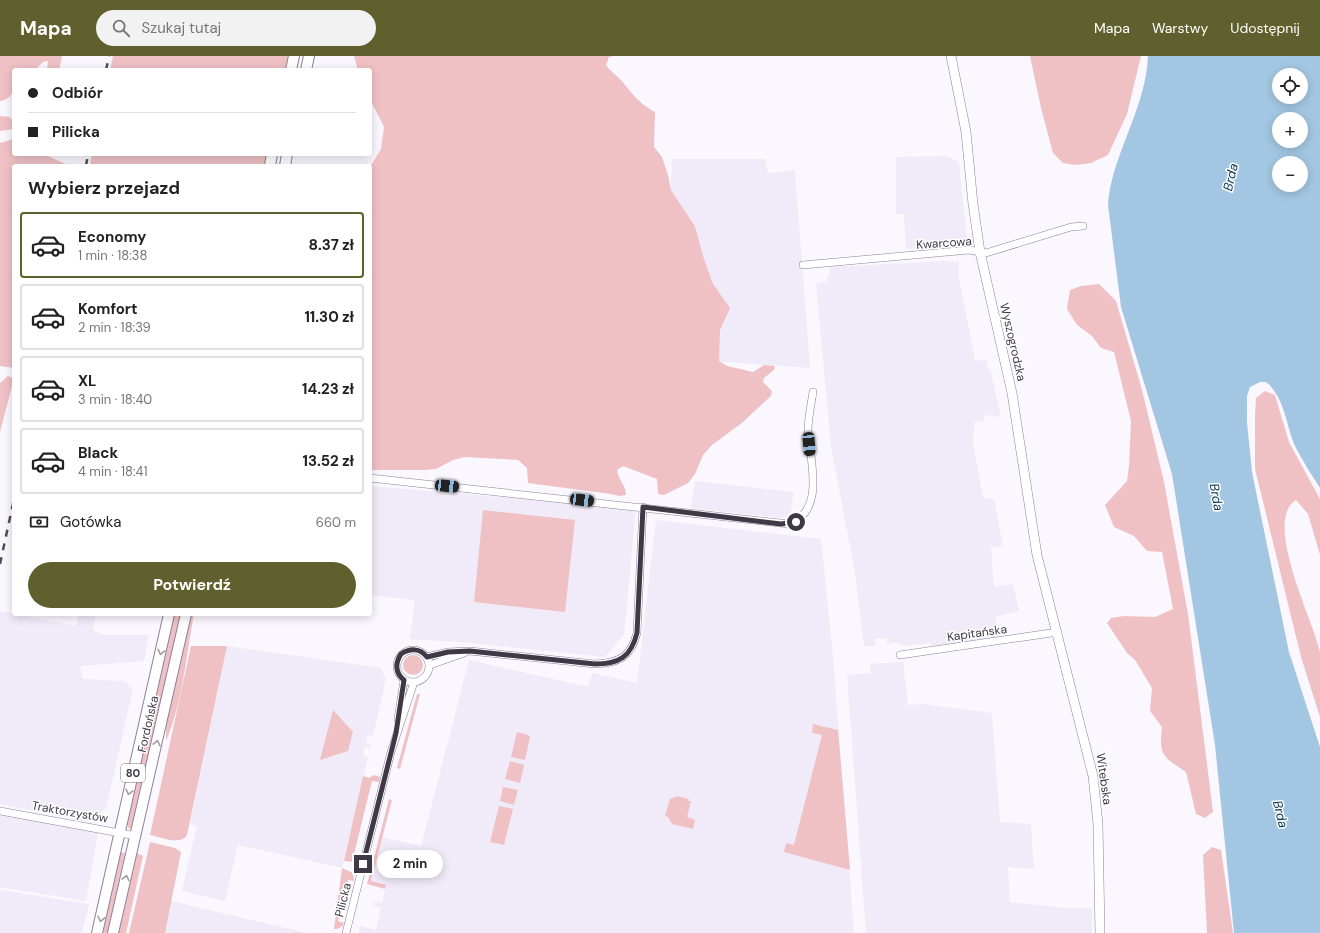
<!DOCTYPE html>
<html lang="pl">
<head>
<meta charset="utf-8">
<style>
  body { margin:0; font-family:"DM Sans",sans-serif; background:#f2f2f2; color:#222; height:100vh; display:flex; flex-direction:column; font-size:15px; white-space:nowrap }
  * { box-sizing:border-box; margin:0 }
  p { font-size:13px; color:#767676 }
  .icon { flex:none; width:22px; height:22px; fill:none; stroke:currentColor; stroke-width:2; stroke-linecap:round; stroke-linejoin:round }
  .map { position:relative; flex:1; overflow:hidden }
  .details { position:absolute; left:12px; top:108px; width:360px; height:452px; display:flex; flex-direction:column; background:#fff; border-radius:4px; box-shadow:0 2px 10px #0003 }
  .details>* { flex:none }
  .guide { position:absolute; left:12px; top:12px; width:360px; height:88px; border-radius:4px; box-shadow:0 2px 10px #0003; display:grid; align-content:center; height:88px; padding:0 16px; background:#fff }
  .fabs { position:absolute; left:1272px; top:12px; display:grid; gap:8px }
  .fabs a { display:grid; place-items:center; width:36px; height:36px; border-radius:50%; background:#fff; box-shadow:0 2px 10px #0003; font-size:20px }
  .end { position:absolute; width:18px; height:18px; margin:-9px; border:5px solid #3f3945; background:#fff; box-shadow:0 0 0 2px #fff }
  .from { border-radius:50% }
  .bubble { position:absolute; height:28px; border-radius:14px; background:#fff; box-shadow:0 2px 10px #0003; font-size:13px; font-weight:700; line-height:28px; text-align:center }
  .car { position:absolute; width:12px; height:24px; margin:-12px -6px; border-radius:5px; box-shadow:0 0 3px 1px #0007; background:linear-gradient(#222 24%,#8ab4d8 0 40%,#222 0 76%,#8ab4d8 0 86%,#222 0) }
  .guide b { display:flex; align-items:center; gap:14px; height:38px; font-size:15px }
  .guide b+b { border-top:1px solid #e0e0e0 }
  .guide i { width:10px; height:10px; background:#222 }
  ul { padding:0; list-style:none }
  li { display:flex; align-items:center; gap:12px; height:66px; margin:0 8px 6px; padding:0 8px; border:2px solid #e0e0e0; border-radius:4px }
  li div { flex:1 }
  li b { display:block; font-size:15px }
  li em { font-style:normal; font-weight:700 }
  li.current { border-color:#5f602d }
  li>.icon { width:36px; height:36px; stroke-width:1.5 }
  h2 { padding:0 16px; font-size:18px; line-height:48px }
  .pay { display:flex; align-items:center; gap:10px; height:44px; padding:0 16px; font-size:15px }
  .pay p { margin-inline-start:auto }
  .primary-button { display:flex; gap:8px; margin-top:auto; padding:8px 16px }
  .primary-button a { flex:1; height:46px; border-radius:24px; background:#5f602d; color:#fff; font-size:16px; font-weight:700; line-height:46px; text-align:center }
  header { display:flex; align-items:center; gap:24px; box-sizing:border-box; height:56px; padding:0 20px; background:#5f602d; color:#fff }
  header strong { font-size:19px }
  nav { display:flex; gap:22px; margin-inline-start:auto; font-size:14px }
  .search { width:280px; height:36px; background:#f2f2f2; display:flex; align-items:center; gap:10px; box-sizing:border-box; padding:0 14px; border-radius:22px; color:#767676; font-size:15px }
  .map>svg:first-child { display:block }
  .built { fill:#f1eaf9 }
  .green { fill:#efc1c5 }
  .water { fill:#a3c7e2; fill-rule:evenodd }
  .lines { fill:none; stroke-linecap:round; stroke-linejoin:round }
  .street-casing { stroke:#8d809c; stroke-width:8 }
  .secondary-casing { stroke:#8d809c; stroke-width:10 }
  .primary-casing { stroke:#8d809c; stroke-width:12 }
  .street { stroke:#fff; stroke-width:7 }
  .secondary { stroke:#fff; stroke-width:9 }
  .primary { stroke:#fff; stroke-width:10 }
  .rail { stroke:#524c58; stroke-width:2.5; stroke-dasharray:7 7; stroke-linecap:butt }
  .oneway { stroke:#9f9ca2 }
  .route { stroke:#3f3945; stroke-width:5 }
  .labels { text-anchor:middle; stroke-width:3; stroke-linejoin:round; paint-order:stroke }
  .shield { fill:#fff; stroke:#79747d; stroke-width:1 }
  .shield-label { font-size:11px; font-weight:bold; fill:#3f3945 }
  .street-label { font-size:12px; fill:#3f3945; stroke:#fff }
  .water-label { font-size:13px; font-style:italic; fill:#05344f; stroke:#fff }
</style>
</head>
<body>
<header>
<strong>Mapa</strong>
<div class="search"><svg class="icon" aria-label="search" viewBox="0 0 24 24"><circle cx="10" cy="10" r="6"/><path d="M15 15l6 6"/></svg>Szukaj tutaj</div>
<nav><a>Mapa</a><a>Warstwy</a><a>Udostępnij</a></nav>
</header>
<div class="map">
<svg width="1320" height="877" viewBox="0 0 1320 877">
  <rect width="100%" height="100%" fill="#faf7fe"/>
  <!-- built -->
  <path class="built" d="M947,100L959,106L967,183L962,190L906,193L904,158H896V101Z
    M672,103H765L768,117L795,114L810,312L714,305L696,170L671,134Z
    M943,205L959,206L958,217L975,304L987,305V312L990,313L1001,361L984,359L983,366L975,365L973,387L983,442L994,443L1003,490L991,492L994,531L1013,528L1019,555L995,561L999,581L932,592L931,587L904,590L897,586L887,588V582L875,583V590H864L855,516L831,391L816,228L827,225L831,211Z
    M695,425L794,436L790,460L783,462L691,452Z
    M370,430L636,453L624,579L605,601L460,586L410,583L415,544L370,539Z
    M656,464L821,483L833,600L854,877H359L360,870L376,874L381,852L374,850L375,845L382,847L386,830L371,826L382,781L421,790L469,604L588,631L592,617L637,627Z
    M0,555L76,570L79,558H96L93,574L102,579H149L144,605L80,610L83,623L124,625L133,633L106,753L87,765L0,748Z
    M227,590L381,612L386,623L373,680L368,679L366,687L371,689L370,692L365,691L363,699L368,701L342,812L238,789L225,845L182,835L197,770L190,768Z
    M903,606L908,649L923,648L992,657L1000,766L1031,768L1034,813L1008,811L1010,846L1067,852H1092V877H866L847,619L871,617L870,608Z
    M0,757L98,776L86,845L0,831Z
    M0,834L89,848L82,877H0Z
    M167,844L307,877H160Z"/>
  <!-- green -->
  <path class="green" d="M0,0H62L59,14H47L48,5L43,6L35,14H14C14,28 17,42 0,45Z
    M113,0H288L287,14H110Z
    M354,0H613L609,1L606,9C610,15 615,18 620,23C633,38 637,46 655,56L654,91L662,101L668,119L671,134L695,170L703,200L713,228L730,252L720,274L719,305L727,310L753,316L764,309L775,310L774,314L764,322L763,326L772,335L771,340L743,366L712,389L703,399L695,418L688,427L664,439L658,438L657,423L623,410L617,414C618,424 626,429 626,439L620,440L611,438L528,427L527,412L518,404L465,401L453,404L436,413L424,414H370V111L381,93L384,71L370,43V14H358Z
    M1030,0H1141L1127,58L1108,99L1091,107L1075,109L1063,107L1053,97L1041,52Z
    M0,60L9,61L14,65V73L0,75Z
    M14,83V98H43L68,109L14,110V312L0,310V87Z
    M92,98H268L265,110H90Z
    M1099,228L1116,245L1142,334L1164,426L1188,558L1213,756L1205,762L1196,758L1186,716C1162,700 1159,700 1162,671L1150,655L1152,632L1135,604L1127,597L1107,567L1111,562L1124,560L1155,561L1173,553L1162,496L1147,495L1134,480L1114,471L1105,449L1127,425L1129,410L1131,365L1114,296L1101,292L1092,280L1077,269L1067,253L1070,234L1081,230Z
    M8,320L13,322L12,330L0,376V327Z
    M1265,335L1275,339L1289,386L1320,443V499L1308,458L1296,444C1262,465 1314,566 1320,596C1320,612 1320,643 1320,661L1301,601L1255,413V359L1256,342Z
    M483,454L575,464L565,556L474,546Z
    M173,558H182L132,772L129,773L126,766Z
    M191,558H194C186,600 183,645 166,685V669Z
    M191,590H227L187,779C180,790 161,781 150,779Z
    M403 609a10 10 0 1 1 20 0a10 10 0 1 1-20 0Z
    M417,638H420L400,713L397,712Z
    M333,654L353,676L348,695L320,704Z
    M813,668L838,674L850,814L784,796L786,787L794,789L822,679L812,677Z
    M517,676L528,679L530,681L525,704L511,701Z
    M510,705L524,709L520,727L505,723Z
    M374,719L380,721L379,726L372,725L354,798L360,800L353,806L344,805L363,720L369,722Z
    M503,731L518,734L514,749L500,745Z
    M677,740L689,743L688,745H691L687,761L695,764L693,773L672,768L668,761L665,760L670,743Z
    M389,743L392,744L371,825L386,829L385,833L367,828Z
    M499,750L513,753L504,789L490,786Z
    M150,786L175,792L181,796L165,877H129Z
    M1212,791L1221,794L1233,877H1207L1203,799Z
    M120,796L125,797L108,877H102Z
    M137,797L143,800L126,877H118Z
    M342,812L353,817L354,825L348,824L338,865L344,867C342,871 339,873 334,873Z"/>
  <!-- water -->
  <path class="water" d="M1148,0H1320V432C1312,419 1303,406 1296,392C1286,371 1285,341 1266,326H1260L1250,331L1247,340V366L1252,416L1289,596L1320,691V877H1234L1215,689L1172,418L1121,251L1108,149C1111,100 1146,53 1148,0ZM1279,19H1301V41H1279ZM1279,63H1301V85H1279ZM1279,107H1301V129H1279Z"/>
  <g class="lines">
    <defs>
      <path id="street" d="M803,209L969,194L986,197L1071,171L1083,170
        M370,422L789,468C826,455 810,404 808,375C808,362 811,349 813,336
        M397 610a16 16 0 1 1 32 0a16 16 0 1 1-32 0Z
        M900,599L1058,576
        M427,601L448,596L470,595L595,608C619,607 631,601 637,577L643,451
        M430,609L464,597
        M398,663L404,624
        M0,755L136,780
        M346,877L391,696L414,626"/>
      <path id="secondary" d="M951,0L966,76L973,148L980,196L1012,337L1037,499L1093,720L1098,768L1100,877"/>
      <path id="primary" d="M291,14L294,0
        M306,14L309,0
        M270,110L272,98
        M285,110L287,98
        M97,877L169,558
        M113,877L186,558"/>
    </defs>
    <!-- street casing -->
    <use href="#street" class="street-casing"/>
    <!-- secondary casing -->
    <use href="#secondary" class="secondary-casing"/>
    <!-- primary casing -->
    <use href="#primary" class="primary-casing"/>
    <!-- street -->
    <use href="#street" class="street"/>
    <!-- secondary -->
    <use href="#secondary" class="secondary"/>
    <!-- primary -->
    <use href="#primary" class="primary"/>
    <!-- rail -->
    <path class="rail" d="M106,14L109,0
      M86,110L88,98
      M0,508L14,443"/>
  </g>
  <!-- one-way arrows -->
  <defs><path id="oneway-chevron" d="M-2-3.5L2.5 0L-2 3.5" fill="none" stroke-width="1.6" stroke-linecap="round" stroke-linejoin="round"/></defs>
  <g class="oneway">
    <use href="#oneway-chevron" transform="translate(161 596) rotate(103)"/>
    <use href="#oneway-chevron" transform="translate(157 687) rotate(-77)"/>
    <use href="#oneway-chevron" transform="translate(129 736) rotate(103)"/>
    <use href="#oneway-chevron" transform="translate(126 822) rotate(-77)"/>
    <use href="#oneway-chevron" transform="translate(101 863) rotate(103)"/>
  </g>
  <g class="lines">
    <!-- route -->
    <path class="route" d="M363,808L396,677L404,624C395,617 395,607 401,598C410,592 420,592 427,601L448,596L470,595L595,608C619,608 631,601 637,577L643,451L781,468L796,466"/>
  </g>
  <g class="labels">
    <!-- shield labels -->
    <rect class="shield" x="121" y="708" width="24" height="18" rx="3"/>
    <g class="shield-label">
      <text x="133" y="721">80</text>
    </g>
    <!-- street labels -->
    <g class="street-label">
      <text transform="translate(944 187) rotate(-4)" y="4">Kwarcowa</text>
      <text transform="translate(1013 286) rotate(77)" y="4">Wyszogrodzka</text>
      <text transform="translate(977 577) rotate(-8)" y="4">Kapitańska</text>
      <text transform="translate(148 668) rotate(-77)" y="4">Fordońska</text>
      <text transform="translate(1104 723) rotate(82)" y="4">Witebska</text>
      <text transform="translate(70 756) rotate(10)" y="4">Traktorzystów</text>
      <text transform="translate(343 844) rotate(-76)" y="4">Pilicka</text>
    </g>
    <!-- water labels -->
    <g class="water-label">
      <text transform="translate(1230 121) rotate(-77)" y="5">Brda</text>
      <text transform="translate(1217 441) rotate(79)" y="5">Brda</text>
      <text transform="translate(1281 758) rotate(76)" y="5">Brda</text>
    </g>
  </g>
</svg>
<div class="fabs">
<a><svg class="icon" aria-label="locate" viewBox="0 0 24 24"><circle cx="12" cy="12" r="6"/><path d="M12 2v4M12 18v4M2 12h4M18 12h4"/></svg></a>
<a>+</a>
<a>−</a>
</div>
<i class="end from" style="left:796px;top:466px"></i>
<i class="end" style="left:363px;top:808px"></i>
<div class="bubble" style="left:377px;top:794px;width:66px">2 min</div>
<i class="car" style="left:809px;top:388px;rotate:175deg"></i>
<i class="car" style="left:447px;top:430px;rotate:96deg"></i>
<i class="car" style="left:582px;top:444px;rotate:97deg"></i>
<div class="guide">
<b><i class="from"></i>Odbiór</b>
<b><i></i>Pilicka</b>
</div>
<section class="details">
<h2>Wybierz przejazd</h2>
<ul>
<li class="current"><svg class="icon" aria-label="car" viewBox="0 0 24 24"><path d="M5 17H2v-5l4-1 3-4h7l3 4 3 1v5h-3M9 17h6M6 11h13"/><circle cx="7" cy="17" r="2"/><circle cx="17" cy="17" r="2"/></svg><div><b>Economy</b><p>1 min · 18:38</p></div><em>8.37 zł</em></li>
<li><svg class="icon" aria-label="car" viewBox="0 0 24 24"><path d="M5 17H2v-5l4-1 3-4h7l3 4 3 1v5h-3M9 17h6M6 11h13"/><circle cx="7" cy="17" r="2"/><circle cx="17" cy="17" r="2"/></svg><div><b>Komfort</b><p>2 min · 18:39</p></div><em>11.30 zł</em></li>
<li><svg class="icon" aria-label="car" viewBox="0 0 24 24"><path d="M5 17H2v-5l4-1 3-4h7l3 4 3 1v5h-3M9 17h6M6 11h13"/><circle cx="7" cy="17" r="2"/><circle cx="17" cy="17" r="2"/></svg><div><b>XL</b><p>3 min · 18:40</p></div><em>14.23 zł</em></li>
<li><svg class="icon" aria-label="car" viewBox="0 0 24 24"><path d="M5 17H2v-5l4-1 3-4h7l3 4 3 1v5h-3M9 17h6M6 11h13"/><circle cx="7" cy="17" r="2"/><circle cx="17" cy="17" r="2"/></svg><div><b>Black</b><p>4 min · 18:41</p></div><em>13.52 zł</em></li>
</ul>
<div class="pay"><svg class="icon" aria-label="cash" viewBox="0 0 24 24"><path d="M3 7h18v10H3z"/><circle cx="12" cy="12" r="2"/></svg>Gotówka<p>660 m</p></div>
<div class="primary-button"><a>Potwierdź</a></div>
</section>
</div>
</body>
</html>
